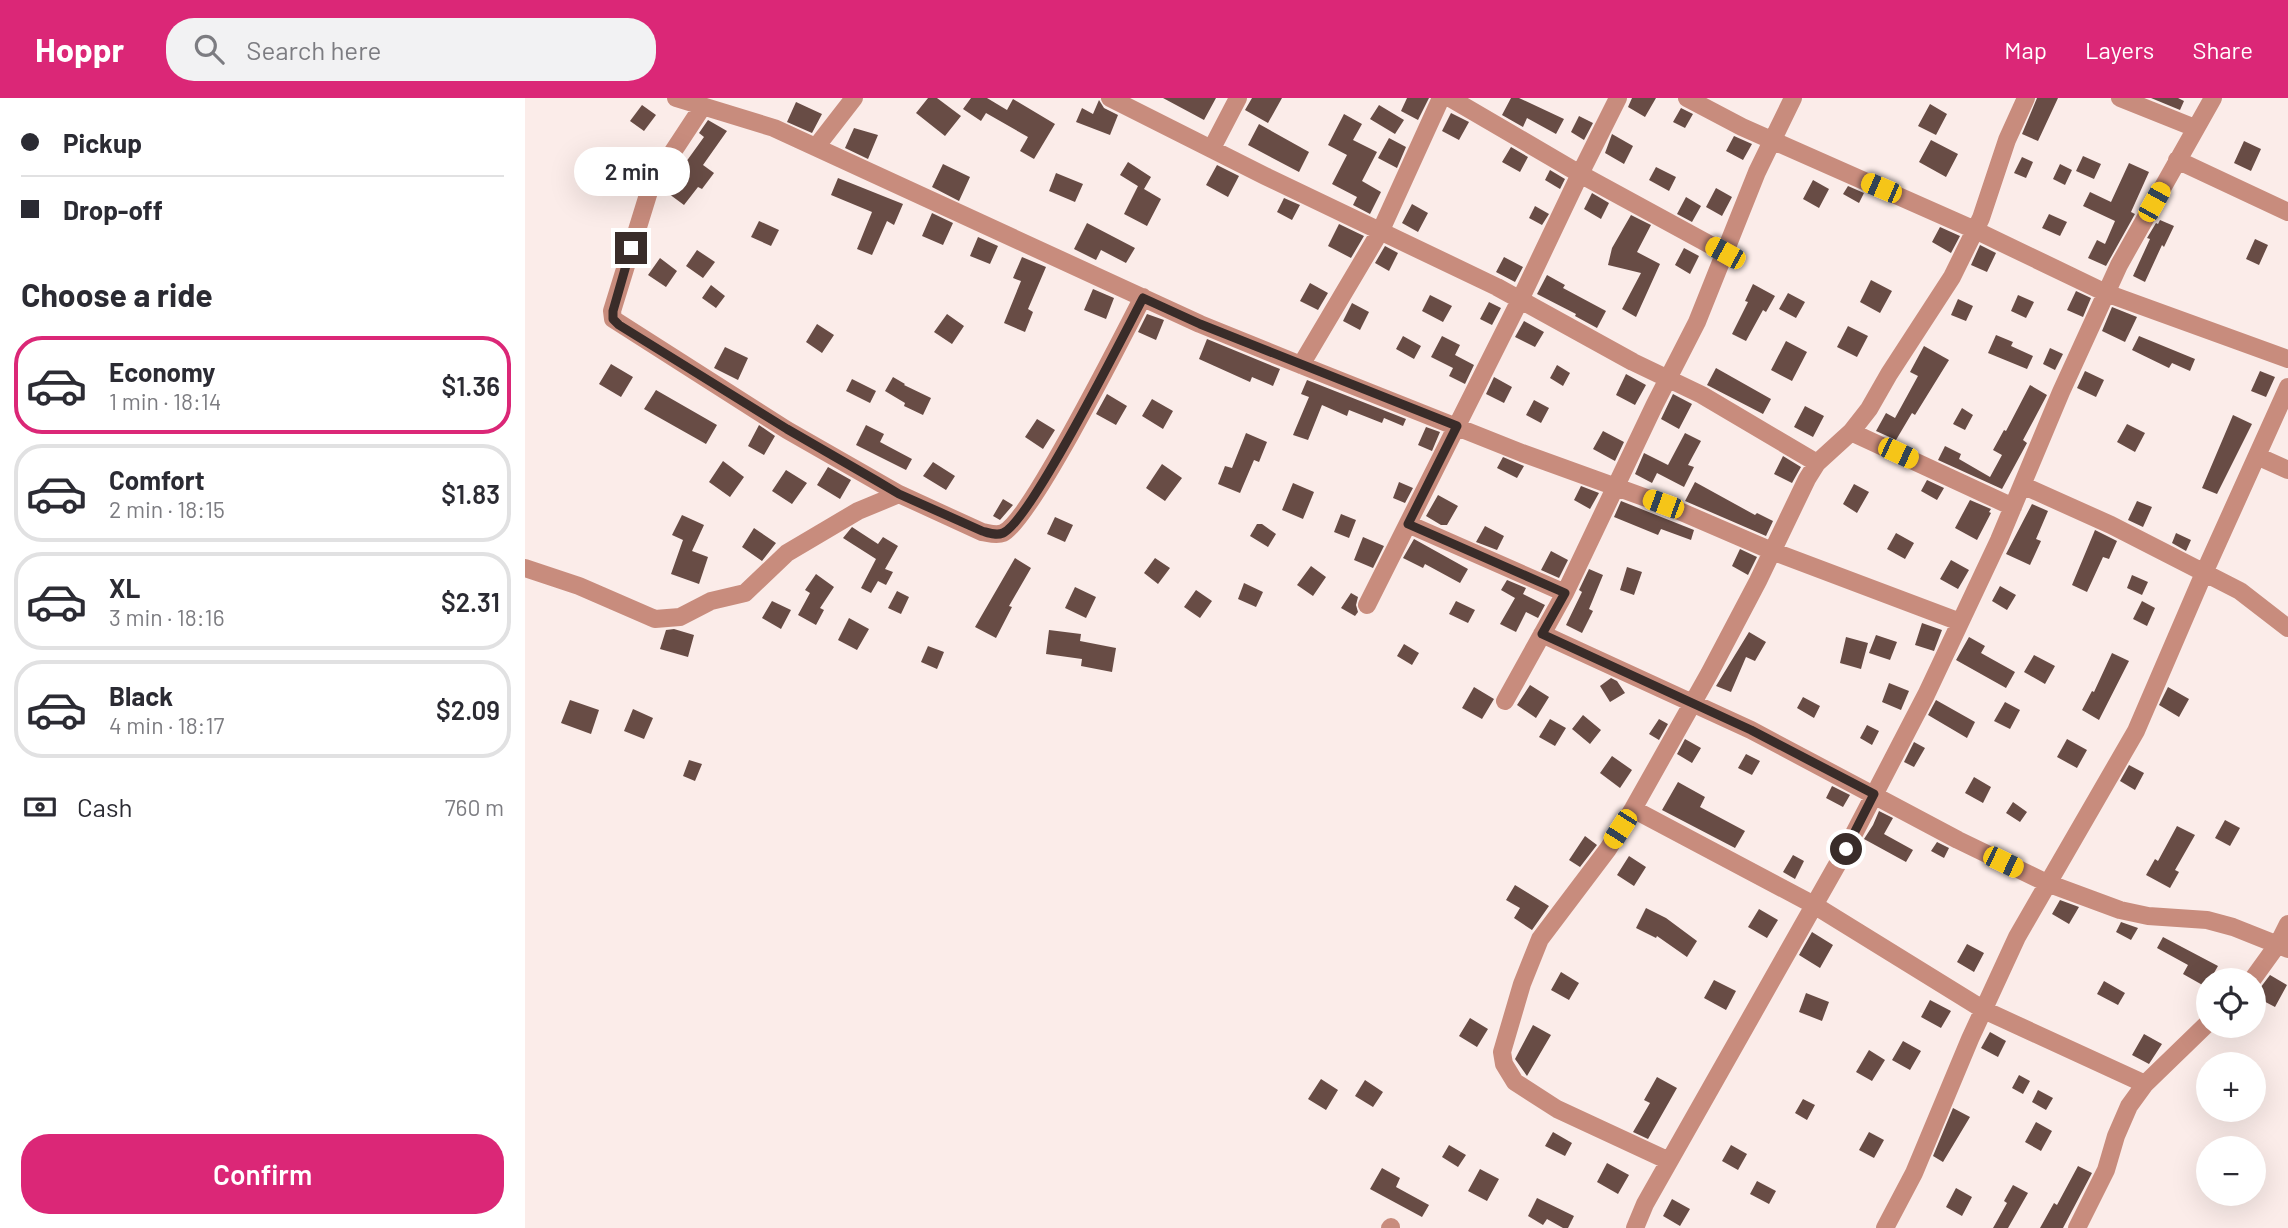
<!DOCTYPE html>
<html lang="en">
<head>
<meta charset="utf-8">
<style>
  body { margin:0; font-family:Barlow,sans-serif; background:#f2f2f3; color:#2b2b33; height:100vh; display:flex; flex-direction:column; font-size:26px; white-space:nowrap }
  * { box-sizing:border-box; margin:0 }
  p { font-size:23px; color:#7c7c81 }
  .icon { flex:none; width:38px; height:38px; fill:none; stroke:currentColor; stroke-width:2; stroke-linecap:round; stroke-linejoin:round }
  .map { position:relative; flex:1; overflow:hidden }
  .panel { display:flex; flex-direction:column; background:#fff; width:525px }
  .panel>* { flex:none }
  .hud { display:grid; align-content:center; height:154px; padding:0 21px; background:#fff }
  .fabs { position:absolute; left:1671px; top:870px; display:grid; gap:14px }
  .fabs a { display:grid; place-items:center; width:70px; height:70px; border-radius:50%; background:#fff; box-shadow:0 7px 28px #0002; font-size:35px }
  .end { position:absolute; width:32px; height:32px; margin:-16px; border:9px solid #392c29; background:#fff; box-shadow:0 0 0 4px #fff }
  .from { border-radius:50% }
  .bubble { position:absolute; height:49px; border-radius:24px; background:#fff; box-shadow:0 7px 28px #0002; font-size:23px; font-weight:600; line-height:49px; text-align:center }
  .car { position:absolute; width:21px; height:42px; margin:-21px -10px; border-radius:9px; box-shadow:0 0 5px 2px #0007; background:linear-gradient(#f5c518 24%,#345 0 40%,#f5c518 0 76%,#345 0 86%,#f5c518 0) }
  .hud b { display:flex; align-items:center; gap:24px; height:66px; font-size:26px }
  .hud b+b { border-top:2px solid #e1e1e2 }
  .hud i { width:18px; height:18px; background:#2b2b33 }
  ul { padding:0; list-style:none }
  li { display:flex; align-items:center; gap:21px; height:98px; margin:0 14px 10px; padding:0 7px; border:4px solid #e1e1e2; border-radius:28px }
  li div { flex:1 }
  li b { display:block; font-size:26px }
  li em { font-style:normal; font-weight:600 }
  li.current { border-color:#db2777 }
  li>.icon { width:63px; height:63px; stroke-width:1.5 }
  h2 { padding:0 21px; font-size:32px; line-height:84px }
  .pay { display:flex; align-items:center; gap:18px; height:77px; padding:0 21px; font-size:26px }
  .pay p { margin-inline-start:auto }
  .cta { display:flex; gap:14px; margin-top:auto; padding:14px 21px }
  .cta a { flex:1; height:80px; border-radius:28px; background:#db2777; color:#fff; font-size:28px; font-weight:600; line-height:80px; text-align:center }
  header { display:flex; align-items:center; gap:42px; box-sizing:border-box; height:98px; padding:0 35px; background:#db2777; color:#fff }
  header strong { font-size:33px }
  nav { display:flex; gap:38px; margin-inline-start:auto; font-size:24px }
  .search { width:490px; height:63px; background:#f2f2f3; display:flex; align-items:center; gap:18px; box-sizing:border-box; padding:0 24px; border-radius:28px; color:#7c7c81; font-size:26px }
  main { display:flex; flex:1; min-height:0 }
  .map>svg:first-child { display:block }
  .building { fill:#684c45 }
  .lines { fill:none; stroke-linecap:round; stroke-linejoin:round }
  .street { stroke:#c88c7d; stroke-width:18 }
  .route { stroke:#392c29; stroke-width:9 }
</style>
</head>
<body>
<header>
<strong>Hoppr</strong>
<div class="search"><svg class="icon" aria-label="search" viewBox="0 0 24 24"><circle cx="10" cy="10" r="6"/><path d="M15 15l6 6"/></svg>Search here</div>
<nav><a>Map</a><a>Layers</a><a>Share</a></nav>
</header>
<main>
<section class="panel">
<div class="hud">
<b><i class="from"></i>Pickup</b>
<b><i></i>Drop-off</b>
</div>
<h2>Choose a ride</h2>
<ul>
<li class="current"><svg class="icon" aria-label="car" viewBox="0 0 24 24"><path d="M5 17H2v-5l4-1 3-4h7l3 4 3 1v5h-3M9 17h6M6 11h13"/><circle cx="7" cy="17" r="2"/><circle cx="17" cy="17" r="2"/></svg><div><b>Economy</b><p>1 min · 18:14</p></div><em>$1.36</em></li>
<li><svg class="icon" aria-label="car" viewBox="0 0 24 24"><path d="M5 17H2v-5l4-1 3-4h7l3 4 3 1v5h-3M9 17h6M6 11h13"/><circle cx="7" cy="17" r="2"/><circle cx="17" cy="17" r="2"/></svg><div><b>Comfort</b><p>2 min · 18:15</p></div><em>$1.83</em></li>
<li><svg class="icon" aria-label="car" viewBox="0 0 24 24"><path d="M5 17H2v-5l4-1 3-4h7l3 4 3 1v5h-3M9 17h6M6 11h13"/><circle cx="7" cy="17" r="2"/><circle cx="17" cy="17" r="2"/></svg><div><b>XL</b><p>3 min · 18:16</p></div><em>$2.31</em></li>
<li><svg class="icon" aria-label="car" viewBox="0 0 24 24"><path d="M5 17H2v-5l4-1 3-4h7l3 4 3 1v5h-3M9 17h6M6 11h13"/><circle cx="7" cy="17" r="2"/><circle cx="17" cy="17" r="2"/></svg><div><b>Black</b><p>4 min · 18:17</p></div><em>$2.09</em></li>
</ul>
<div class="pay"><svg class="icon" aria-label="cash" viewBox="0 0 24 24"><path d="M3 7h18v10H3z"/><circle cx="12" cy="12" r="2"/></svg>Cash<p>760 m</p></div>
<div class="cta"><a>Confirm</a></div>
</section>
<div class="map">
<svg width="1763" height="1130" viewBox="0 0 1763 1130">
  <rect width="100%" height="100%" fill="#fbece9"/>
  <!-- building -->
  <path class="building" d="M403,0H412L436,18L420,38L391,15Z
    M446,0H462L482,12L488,1L530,26L509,61L495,53L503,39L461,15L456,23L438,11Z
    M638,0H691L679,22Z
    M727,0H757L743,25L720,12Z
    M882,0H904L893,22L876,13Z
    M986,0H994L1039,21L1031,36L1002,20L998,29L977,17Z
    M1107,0H1131L1120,19L1103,9Z
    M1512,0H1533L1513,43L1497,36Z
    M1626,0H1653L1659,3L1655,12Z
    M574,2L579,10L593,17L585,37L551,24L557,10L568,16Z
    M271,4L297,16L287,35L262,24Z
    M1405,6L1422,16L1411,37L1393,28Z
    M117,7L131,17L119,33L105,23Z
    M854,7L879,22L870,36L845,21Z
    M1156,10L1168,16L1160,30L1148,24Z
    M926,15L944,24L934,42L917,33Z
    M819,16L837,26L828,42L852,54L837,83L856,94L845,116L828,107L832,99L807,86L822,57L803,47Z
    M1054,18L1068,25L1059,42L1046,34Z
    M183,22L202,33L178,67L189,75L177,91L173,89L159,107L140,93L179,39L174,35Z
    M734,26L784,54L774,74L723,47Z
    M329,30L353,37L343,61L320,50Z
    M1087,36L1108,48L1099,66L1080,55Z
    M1209,38L1227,46L1218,62L1201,53Z
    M864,40L881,49L872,70L853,60Z
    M1406,42L1433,56L1421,79L1394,64Z
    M1719,43L1736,51L1726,73L1709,65Z
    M986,49L1003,59L995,74L977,64Z
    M1558,58L1576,66L1569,81L1551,73Z
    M92,59L114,76L98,96L76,79Z
    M1497,59L1508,64L1501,80L1489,75Z
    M603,64L626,79L619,91L636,101L622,128L599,116L613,88L616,90L595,77Z
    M1604,65L1624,74L1606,114L1610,116L1581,168L1563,160L1572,142L1580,146L1590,123L1558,108L1565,94L1586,104Z
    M418,66L445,79L434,103L407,89Z
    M1535,66L1547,72L1540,87L1528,81Z
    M692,67L714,78L703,99L681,87Z
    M1131,69L1151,79L1144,93L1124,82Z
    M1025,72L1040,81L1035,91L1020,82Z
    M531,75L558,86L550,104L524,93Z
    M313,80L378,106L369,127L362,123L347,157L332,151L347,114L306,97Z
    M1288,82L1304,91L1294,110L1278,101Z
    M1323,88L1339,95L1334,105L1318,96Z
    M1191,90L1207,99L1197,118L1181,109Z
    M1067,95L1084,105L1076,121L1059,111Z
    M1161,99L1176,108L1167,124L1152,116Z
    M759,100L775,107L767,122L752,114Z
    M887,106L903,115L893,134L877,125Z
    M1010,108L1024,116L1017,127L1004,120Z
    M407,115L428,125L418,147L397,138Z
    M1524,116L1542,124L1535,138L1517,130Z
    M1106,117L1126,127L1112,154L1135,166L1111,219L1097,211L1116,175L1083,167L1087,150Z
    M1635,122L1649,128L1639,149L1637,147L1620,184L1608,178L1625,141L1622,140L1631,125L1633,126Z
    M234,123L254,132L246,148L226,139Z
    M562,125L610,150L601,165L576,152L571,162L549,151Z
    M814,126L839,138L826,160L803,148Z
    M1415,129L1435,138L1426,155L1407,144Z
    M453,139L473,148L465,166L445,158Z
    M1730,141L1743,147L1734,167L1721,161Z
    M1455,147L1471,155L1462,174L1446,167Z
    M860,148L873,155L864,173L850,165Z
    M1159,150L1174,158L1165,176L1150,167Z
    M172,152L190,164L178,180L161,168Z
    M497,159L521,169L503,211L508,214L500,234L479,225L496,183L488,180Z
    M979,159L998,169L990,184L971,174Z
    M135,160L152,173L141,189L123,177Z
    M1022,177L1040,187L1038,190L1081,213L1072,230L1050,218L1051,216L1012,196Z
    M1346,182L1367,193L1355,215L1335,204Z
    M785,185L803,195L793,212L775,203Z
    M1228,186L1250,198L1241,214L1238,212L1221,243L1207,236L1223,204L1220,203Z
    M186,187L200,198L191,210L177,200Z
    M568,191L589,200L581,221L559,212Z
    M1551,193L1566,200L1558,219L1542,212Z
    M1263,195L1280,204L1271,220L1254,211Z
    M905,197L927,208L918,224L897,213Z
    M1493,197L1509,204L1501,220L1486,213Z
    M1433,201L1448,208L1441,223L1426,217Z
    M964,204L976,210L967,227L955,221Z
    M827,205L844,214L835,232L818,223Z
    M1587,209L1612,219L1600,244L1577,233Z
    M422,216L439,228L427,246L409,234Z
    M622,216L639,222L631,242L613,234Z
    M999,223L1019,234L1010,249L990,239Z
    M292,226L309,237L297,255L281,244Z
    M1323,228L1343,238L1332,259L1312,249Z
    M1471,237L1488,244L1486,248L1508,258L1502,271L1463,255Z
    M878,238L896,248L889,261L871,251Z
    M917,238L935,247L930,257L949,267L940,286L924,278L928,270L906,259Z
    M1614,238L1670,261L1665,273L1647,265L1644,270L1607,252Z
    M682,241L755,271L748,288L727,279L725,284L674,261Z
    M1261,243L1282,254L1267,283L1246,272Z
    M1399,248L1424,262L1390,317L1387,315L1371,342L1351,333L1361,315L1370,320L1393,278L1385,274Z
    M200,249L223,260L213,282L189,270Z
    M1525,250L1538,256L1530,272L1518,266Z
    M86,266L108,279L96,299L74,286Z
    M1032,267L1045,275L1038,288L1025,280Z
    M1191,270L1246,301L1238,316L1182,287Z
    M1560,273L1579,282L1571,299L1552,290Z
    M1735,273L1750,279L1741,299L1726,293Z
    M1101,276L1121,287L1110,307L1091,297Z
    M368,279L380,286L379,287L406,300L398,317L379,308L380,305L360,293Z
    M969,279L987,289L979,305L961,296Z
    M327,281L351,293L345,305L321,293Z
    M782,282L881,321L878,328L859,320L857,325L824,312L822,318L797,307L783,342L768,337L784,299L776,296Z
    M1505,287L1522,297L1498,342L1502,345L1477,391L1413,362L1420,348L1436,356L1434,361L1465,379L1477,357L1468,352L1479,332L1481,333Z
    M131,292L192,327L181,346L119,311Z
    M582,296L602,308L591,327L571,316Z
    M1148,296L1167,306L1154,331L1136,321Z
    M627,301L648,313L638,331L617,318Z
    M1009,302L1024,310L1016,325L1001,317Z
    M1280,308L1299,318L1288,339L1269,329Z
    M1437,310L1448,317L1440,332L1428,326Z
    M1708,317L1727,326L1692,396L1677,390Z
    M512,321L530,332L518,351L500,339Z
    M1602,326L1620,335L1610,354L1592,344Z
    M234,327L250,338L239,357L223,348Z
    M341,327L359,336L355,344L387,361L381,372L331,347Z
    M901,329L915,334L907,353L893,347Z
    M1078,333L1099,344L1090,363L1068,351Z
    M721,335L742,344L734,364L729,362L715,395L693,386L700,368L707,370Z
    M1160,335L1176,343L1163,367L1169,369L1159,389L1132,375L1127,385L1110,376L1119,355L1143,367Z
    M1258,358L1276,369L1267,385L1249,376Z
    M978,359L999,368L992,380L972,370Z
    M198,363L219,379L205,399L184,384Z
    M408,364L430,378L421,392L398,378Z
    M637,366L657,380L640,403L621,390Z
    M303,369L326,382L315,401L292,387Z
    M261,372L282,385L267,406L247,393Z
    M1402,382L1419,390L1412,402L1396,393Z
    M874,384L888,390L880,405L868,400Z
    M1170,384L1230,417L1232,415L1248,423L1241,438L1160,403Z
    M768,385L789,394L778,421L757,412Z
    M1329,386L1344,394L1332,415L1318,406Z
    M1056,388L1074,395L1065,411L1049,402Z
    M913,397L933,408L922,427H916L901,418Z
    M478,401L488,407L475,422L468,418Z
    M1445,402L1466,411L1464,414L1466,415L1452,442L1430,430Z
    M1096,403L1169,432L1166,442L1136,431L1133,437L1089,419Z
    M1612,403L1627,409L1618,429L1603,422Z
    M1507,406L1523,413L1511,441L1516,443L1505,467L1481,456Z
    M816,416L831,422L824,440L809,434Z
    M157,417L179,427L167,453L183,459L174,486L146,476L158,442L147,437Z
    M530,419L548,427L540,444L522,436Z
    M732,426H737L751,436L743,449L725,438Z
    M960,428L979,438L972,452L951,444Z
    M327,429L353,446L358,439L373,448L360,471L368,474L361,487L353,483L346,495L336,490L351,461L318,440Z
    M229,430L251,445L237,463L217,449Z
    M1570,432L1592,443L1584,461L1578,459L1562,494L1547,487Z
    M1371,435L1389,445L1380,461L1362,451Z
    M1651,435L1666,442L1661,453L1647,445Z
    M838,439L859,448L848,470L829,462Z
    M889,441L943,471L935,485L900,466L898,470L878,460Z
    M1215,451L1232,459L1223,477L1207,468Z
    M1026,453L1043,462L1034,480L1016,472Z
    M490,460L506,470L484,508L487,509L471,540L450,529Z
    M630,460L645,470L633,486L619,475Z
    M1426,462L1444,472L1433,491L1415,481Z
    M786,468L801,479L788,498L772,487Z
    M1102,469L1117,474L1109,497L1095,492Z
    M1064,471L1078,477L1064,511L1068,513L1057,535L1041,527L1057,494L1054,492Z
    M291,476L309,489L295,510L299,512L291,527L273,517L285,495L280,492Z
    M1607,477L1623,484L1617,497L1602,490Z
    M982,482L1001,490L998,496L1020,507L1013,520L1001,514L991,534L975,526L990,500L976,492Z
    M719,485L738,494L731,509L713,501Z
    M1475,488L1491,497L1482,512L1467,503Z
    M550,489L571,499L561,520L540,510Z
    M671,492L687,503L675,520L659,509Z
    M372,493L384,499L376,516L363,510Z
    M826,495L833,499L831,507L833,514L830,518L816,510Z
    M247,503L266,512L256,531L237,520Z
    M931,503L950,512L943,525L924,516Z
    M1617,503L1630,510L1622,528L1608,521Z
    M324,520L344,531L332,552L313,542Z
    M1397,525L1417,532L1409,553L1390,547Z
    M149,531L169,537L163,559L135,551L141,532Z
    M524,532L556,536L555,543L591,550L587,574L556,568L557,561L521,556Z
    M1224,534L1241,544L1230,563L1221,559L1206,594L1191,588Z
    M1351,537L1372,544L1365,562L1344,555Z
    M1321,539L1343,545L1336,571L1315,565Z
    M1444,539L1460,548L1456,555L1490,574L1481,590L1431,562Z
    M879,546L894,555L887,567L872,558Z
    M403,548L419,554L412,571L396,564Z
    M1587,555L1604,563L1574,622L1557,612L1567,593L1569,594Z
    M1509,557L1530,568L1520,586L1499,574Z
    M1086,580L1092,583L1100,595L1085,604L1075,588Z
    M1364,585L1384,593L1376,612L1357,604Z
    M1005,587L1024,599L1011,620L992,607Z
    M949,589L969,601L957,621L937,610Z
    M1643,589L1664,601L1654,619L1634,607Z
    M1278,599L1295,608L1289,620L1272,610Z
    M45,602L74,612L66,636L36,625Z
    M1411,602L1450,624L1442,640L1403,617Z
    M1480,604L1495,612L1485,631L1469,623Z
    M108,611L128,620L119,641L99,633Z
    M1058,617L1076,632L1065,646L1047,631Z
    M1025,621L1041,630L1030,648L1014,639Z
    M1134,621L1143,626L1134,642L1124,636Z
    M1342,627L1354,633L1347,647L1335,640Z
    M1160,641L1176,650L1167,665L1152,656Z
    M1542,641L1562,652L1552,670L1532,659Z
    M1389,644L1400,650L1389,669L1379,664Z
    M1221,656L1235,663L1227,677L1213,670Z
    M1087,658L1107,672L1095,690L1075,675Z
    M164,662L177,666L170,683L158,678Z
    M1604,667L1619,675L1610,692L1595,683Z
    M1449,679L1466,689L1458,705L1440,695Z
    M1153,684L1180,699L1175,709L1220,733L1210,750L1137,712Z
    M1307,688L1325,697L1318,709L1301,700Z
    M1488,704L1502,714L1495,724L1481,715Z
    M1354,713L1368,720L1359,736L1388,752L1381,764L1339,741L1348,727Z
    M1700,722L1715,730L1705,748L1690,740Z
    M1652,728L1670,737L1650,772L1654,774L1645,790L1621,777L1630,761L1633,763Z
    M1060,738L1072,747L1055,769L1044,762Z
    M1412,744L1424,750L1419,760L1406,753Z
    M1268,757L1279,763L1270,781L1258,774Z
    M1104,758L1121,769L1109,788L1092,777Z
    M990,787L1024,808L1007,832L989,820L995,810L981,802Z
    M1535,802L1554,809L1544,826L1527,816Z
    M1121,810L1141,820L1172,843L1162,859L1132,838L1131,840L1111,830Z
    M1234,811L1253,822L1242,840L1223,829Z
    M1596,824L1613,830L1606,842L1591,834Z
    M1287,834L1308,847L1295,870L1274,857Z
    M1638,839L1693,868L1681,889L1658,876L1663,867L1632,850Z
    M1442,846L1459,855L1449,874L1432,864Z
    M1036,874L1054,885L1044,902L1026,892Z
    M1745,877L1762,887L1750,909L1729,898Z
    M1189,882L1211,893L1201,912L1179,900Z
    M1579,883L1600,895L1593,907L1572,896Z
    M1281,895L1304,904L1297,923L1274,914Z
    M1405,902L1426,913L1416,930L1396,919Z
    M945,920L963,931L952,949L934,938Z
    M1008,927L1026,937L1002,978L990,961Z
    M1465,934L1481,943L1473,959L1456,950Z
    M1619,936L1637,946L1624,966L1607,957Z
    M1378,943L1396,953L1385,972L1367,962Z
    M1344,952L1360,962L1347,983L1331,974Z
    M1494,977L1505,983L1498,996L1487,990Z
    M1132,979L1152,990L1123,1041L1108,1034L1125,1005L1119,1002Z
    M796,981L813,992L801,1012L783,1001Z
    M840,982L858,994L848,1009L830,998Z
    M1513,992L1528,1000L1521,1012L1507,1004Z
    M1278,1001L1290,1007L1282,1022L1270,1015Z
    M1428,1010L1445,1019L1418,1064L1408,1058Z
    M1511,1024L1527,1033L1516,1053L1500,1044Z
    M1028,1034L1047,1045L1040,1058L1020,1048Z
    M1344,1034L1359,1042L1349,1060L1334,1052Z
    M924,1047L941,1057L933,1069L917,1059Z
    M1206,1047L1222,1056L1213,1072L1197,1063Z
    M1082,1065L1104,1077L1093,1096L1072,1084Z
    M1553,1068L1567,1075L1538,1130H1515L1529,1105L1532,1107Z
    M857,1070L875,1080L871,1089L904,1107L897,1119L845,1091Z
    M955,1071L974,1081L962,1103L943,1093Z
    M1232,1083L1251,1093L1244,1106L1225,1096Z
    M1488,1087L1503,1095L1483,1130H1468L1482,1105L1479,1103Z
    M1431,1090L1447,1099L1437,1118L1421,1109Z
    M1012,1100L1049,1118L1043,1130H1038L1022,1121L1018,1127L1003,1118Z
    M1147,1101L1165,1111L1155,1128L1138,1118Z"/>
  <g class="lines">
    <!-- street -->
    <path class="street" d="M151,0L249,30L675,226L776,267L997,355L1138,406L1247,453L1435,524
      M585,0L740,78L972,189L1108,264L1177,297L1292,365
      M925,0L1055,76L1200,155
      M1162,0L1217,29L1450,132L1581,195L1763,261
      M1595,0L1670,30
      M178,8L126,87L87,213L88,221L262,332L374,396L457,434C464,435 471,438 478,435C504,424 599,236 618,199
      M291,49L329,0
      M687,50L713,0
      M1652,62L1763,114
      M776,267L856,132L916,0
      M1326,334L1488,409
      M1732,358L1763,372
      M1497,387L1586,427L1715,493L1763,530
      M883,426L1040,495
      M0,470L54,488L130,521L155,519L186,503L220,495L262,455L333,413L374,396
      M842,507L995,202L1055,76L1093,0
      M1017,536L1226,632L1433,742L1522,785L1595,812L1623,818L1682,822L1708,829L1763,851
      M980,603L1040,495L1130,306L1172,224L1232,74L1268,0
      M1108,711L1289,807L1459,912L1620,986
      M1727,882L1753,846L1763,826
      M1144,1063L1032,1011L990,984L979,966L977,954L997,886L1015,841L1083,751L1108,711L1184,576L1233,483L1282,381L1292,365L1326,334L1344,311L1364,276L1427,179L1456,120L1482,42L1501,0
      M865,1130L866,1129
      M1110,1130L1120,1106L1321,751L1401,597L1474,442L1536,294L1594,167L1688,0
      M1360,1130L1389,1075L1445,941L1492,839L1611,633L1679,475L1763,289
      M1552,1130L1581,1072L1591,1038L1604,1008L1620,986L1684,924"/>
  </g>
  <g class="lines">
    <!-- route -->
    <path class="route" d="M106,150L88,213V221L94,227L262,331L352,383L374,396L457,433C464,435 471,438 478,435C505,424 599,236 618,200L675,226L932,328L883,426L1040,495L1017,536L1226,632L1349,696L1321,751"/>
  </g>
</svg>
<div class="fabs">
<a><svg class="icon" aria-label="locate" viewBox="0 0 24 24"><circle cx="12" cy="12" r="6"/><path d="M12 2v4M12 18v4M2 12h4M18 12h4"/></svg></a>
<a>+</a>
<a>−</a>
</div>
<i class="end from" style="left:1321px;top:751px"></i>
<i class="end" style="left:106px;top:150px"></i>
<div class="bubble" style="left:49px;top:49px;width:116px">2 min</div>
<i class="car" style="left:1356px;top:90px;rotate:293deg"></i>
<i class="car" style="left:1629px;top:104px;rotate:29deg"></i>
<i class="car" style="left:1200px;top:155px;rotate:299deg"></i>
<i class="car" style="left:1373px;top:355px;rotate:115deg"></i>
<i class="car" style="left:1138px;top:406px;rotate:290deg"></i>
<i class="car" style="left:1095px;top:731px;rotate:213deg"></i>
<i class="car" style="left:1478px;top:764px;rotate:116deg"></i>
</div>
</main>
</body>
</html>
